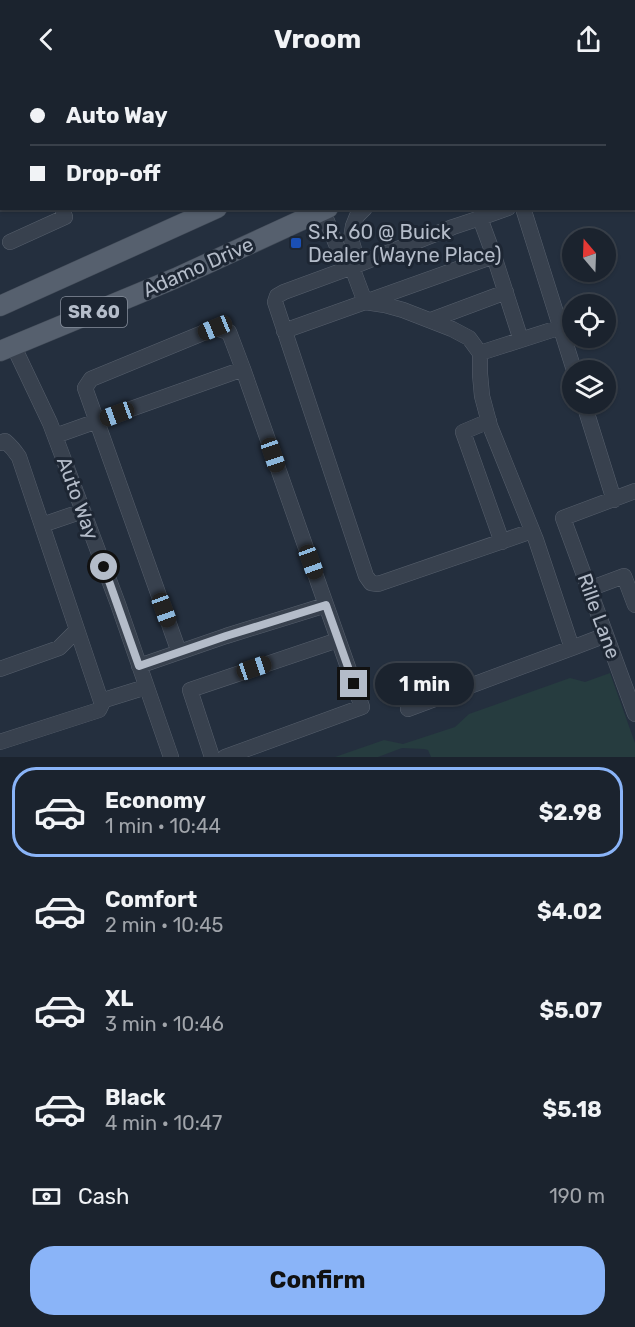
<!DOCTYPE html>
<html lang="en">
<head>
<meta charset="utf-8">
<style>
  body { margin:0; font-family:Rubik,sans-serif; background:#282f3a; color:#f1f3f6; height:100vh; display:flex; flex-direction:column; font-size:22px; white-space:nowrap }
  * { box-sizing:border-box; margin:0 }
  p { font-size:20px; color:#a0a4aa }
  .icon { flex:none; width:33px; height:33px; fill:none; stroke:currentColor; stroke-width:2; stroke-linecap:round; stroke-linejoin:round }
  .map { position:relative; height:679px; overflow:hidden }
  .details { display:flex; flex-direction:column; background:#1b232e; flex:1 }
  .details>* { flex:none }
  .guide { position:absolute; left:0px; top:0px; width:636px; height:132px; box-shadow:0 2px 4px #0004,0 0 0 2px #39404a; display:grid; align-content:center; height:132px; padding:0 30px; background:#1b232e }
  .needle { width:39px; rotate:341deg }
  .fabs { position:absolute; left:562px; top:150px; display:grid; gap:12px }
  .fabs a { display:grid; place-items:center; width:54px; height:54px; border-radius:50%; background:#1b232e; box-shadow:0 2px 4px #0004,0 0 0 2px #39404a; font-size:30px }
  .end { position:absolute; width:27px; height:27px; margin:-14px; border:8px solid #b4bcc9; background:#111; box-shadow:0 0 0 3px #111 }
  .from { border-radius:50% }
  .bubble { position:absolute; height:42px; border-radius:21px; background:#1b232e; box-shadow:0 2px 4px #0004,0 0 0 2px #39404a; font-size:20px; font-weight:700; line-height:42px; text-align:center }
  .car { position:absolute; width:18px; height:36px; margin:-18px -9px; border-radius:8px; box-shadow:0 0 4px 2px #0007; background:linear-gradient(#222 24%,#8ab4d8 0 40%,#222 0 76%,#8ab4d8 0 86%,#222 0) }
  .guide b { display:flex; align-items:center; gap:21px; height:57px; font-size:22px }
  .guide b+b { border-top:2px solid #39404a }
  .guide i { width:15px; height:15px; background:#f1f3f6 }
  ul { padding:10px 0 0; list-style:none }
  li { display:flex; align-items:center; gap:18px; height:90px; margin:0 12px 9px; padding:0 18px; border:3px solid transparent; border-radius:24px }
  li div { flex:1 }
  li b { display:block; font-size:22px }
  li em { font-style:normal; font-weight:700 }
  li.active { border-color:#8ab4f8 }
  li>.icon { width:54px; height:54px; stroke-width:1.5 }
  .pay { display:flex; align-items:center; gap:15px; height:66px; padding:0 30px; font-size:22px }
  .pay p { margin-inline-start:auto }
  .primary-button { display:flex; gap:12px; margin-top:auto; padding:12px 30px }
  .primary-button a { flex:1; height:69px; border-radius:24px; background:#8ab4f8; color:#111; font-size:24px; font-weight:700; line-height:69px; text-align:center }
  header { display:flex; justify-content:space-between; align-items:center; height:78px; padding:0 30px; background:#1b232e; font-size:27px; font-weight:700 }
  .map>svg:first-child { display:block }
  .green { fill:#263c3f }
  .lines { fill:none; stroke-linecap:round; stroke-linejoin:round }
  .minor-casing { stroke:#565f6c; stroke-width:16 }
  .major-casing { stroke:#414a57; stroke-width:21 }
  .minor { stroke:#38414e; stroke-width:15 }
  .major { stroke:#56606e; stroke-width:20 }
  .route { stroke:#b4bcc9; stroke-width:8 }
  .transit-dot { fill:#1a4fb4; stroke:#1d2633; stroke-width:2 }
  .labels { text-anchor:middle; stroke-width:6; stroke-linejoin:round; paint-order:stroke }
  .shield { fill:#1d2633; stroke:#878f9c; stroke-width:1.5 }
  .shield-label { font-size:18px; font-weight:bold; fill:#b4bcc9 }
  .poi-label { font-size:20px; fill:#b4bcc9; stroke:#1d2633; text-anchor:start }
  .street-label { font-size:20px; fill:#b4bcc9; stroke:#1d2633 }
</style>
</head>
<body>
<header><svg class="icon" aria-label="back" viewBox="0 0 24 24"><path d="M15 5l-7 7 7 7"/></svg>Vroom<svg class="icon" aria-label="share" viewBox="0 0 24 24"><path d="M12 15V3M7 8l5-5 5 5M5 13v7h14v-7"/></svg></header>
<div class="map">
<svg width="635" height="679" viewBox="0 0 635 679">
  <rect width="100%" height="100%" fill="#242f3e"/>
  <!-- green -->
  <path class="green" d="M610,595L635,665V679H431L428,672L424,671L402,670L378,679H335L384,662L403,666L455,649L469,636L570,600L585,604Z"/>
  <g class="lines">
    <defs>
      <path id="minor" d="M14,0L15,2
        M274,0V2
        M423,0L425,2
        M128,2L133,0
        M0,29H2
        M634,72L635,71
        M523,130L574,292
        M323,133L340,176L350,184L365,224L385,227L403,232L452,251L469,260L480,275V296L482,318L490,348L536,462L572,570L606,557
        M480,140L508,130
        M10,164L65,139L62,130
        M350,184L354,171L351,161L353,148L357,138L365,130
        M431,242L506,214
        M284,253L494,178
        M521,262L494,178L480,140L453,149L352,189L284,214L277,218L275,224L366,498L371,505L378,506L532,453
        M13,267L50,345L118,526L171,679
        M480,275L561,249
        M584,326L614,422
        M489,343L463,354L502,464
        M55,358L243,291L362,629L225,679
        M0,365L5,363C11,368 15,373 19,379L102,626L99,632L0,664
        M635,413L563,440L635,636
        M42,447L83,433
        M589,511L624,498L635,527
        M179,574L85,310L91,301L215,250L229,254L243,291
        M139,588L226,558L326,527
        M0,591L59,570L77,552
        M101,623L146,609
        M408,631L572,570
        M212,679L190,612L338,562"/>
      <path id="major" d="M516,2L520,0
        M559,2L560,0
        M634,5H635
        M0,228L217,130
        M0,273L176,200L328,130"/>
    </defs>
    <!-- minor casing -->
    <use href="#minor" class="minor-casing"/>
    <!-- major casing -->
    <use href="#major" class="major-casing"/>
    <!-- minor -->
    <use href="#minor" class="minor"/>
    <!-- major -->
    <use href="#major" class="major"/>
  </g>
  <g class="lines">
    <!-- route -->
    <path class="route" d="M104,489L139,588L226,558L326,527L354,606"/>
  </g>
  <!-- markers -->
  <rect class="transit-dot" x="290" y="159" width="12" height="12" rx="3"/>
  <g class="labels">
    <!-- shield labels -->
    <rect class="shield" x="61" y="219" width="66" height="30" rx="4.5"/>
    <g class="shield-label">
      <text x="94" y="240">SR 60</text>
    </g>
    <!-- poi labels -->
    <g class="poi-label">
      <text x="308" y="161">S.R. 60 @ Buick<tspan x="308" dy="23">Dealer (Wayne Place)</tspan></text>
    </g>
    <!-- street labels -->
    <g class="street-label">
      <text transform="translate(198 189) rotate(-24)" y="7">Adamo Drive</text>
      <text transform="translate(78 420) rotate(70)" y="7">Auto Way</text>
      <text transform="translate(599 538) rotate(70)" y="7">Rille Lane</text>
    </g>
  </g>
</svg>
<div class="fabs">
<a><svg class="needle" viewBox="-14 -14 28 28"><path d="M0-13l5 13h-10z" fill="#e53935"/><path d="M0 13l5-13h-10z" fill="#a0a4aa"/></svg></a>
<a><svg class="icon" aria-label="locate" viewBox="0 0 24 24"><circle cx="12" cy="12" r="6"/><path d="M12 2v4M12 18v4M2 12h4M18 12h4"/></svg></a>
<a><svg class="icon" aria-label="layers" viewBox="0 0 24 24"><path d="M12 4l9 5-9 5-9-5zM3 14l9 5 9-5"/></svg></a>
</div>
<i class="end from" style="left:104px;top:489px"></i>
<i class="end" style="left:354px;top:606px"></i>
<div class="bubble" style="left:375px;top:585px;width:99px">1 min</div>
<i class="car" style="left:215px;top:250px;rotate:248deg"></i>
<i class="car" style="left:117px;top:336px;rotate:250deg"></i>
<i class="car" style="left:273px;top:377px;rotate:161deg"></i>
<i class="car" style="left:311px;top:484px;rotate:160deg"></i>
<i class="car" style="left:164px;top:532px;rotate:160deg"></i>
<i class="car" style="left:254px;top:590px;rotate:71deg"></i>
<div class="guide">
<b><i class="from"></i>Auto Way</b>
<b><i></i>Drop-off</b>
</div>
</div>
<section class="details">
<ul>
<li class="active"><svg class="icon" aria-label="car" viewBox="0 0 24 24"><path d="M5 17H2v-5l4-1 3-4h7l3 4 3 1v5h-3M9 17h6M6 11h13"/><circle cx="7" cy="17" r="2"/><circle cx="17" cy="17" r="2"/></svg><div><b>Economy</b><p>1 min · 10:44</p></div><em>$2.98</em></li>
<li><svg class="icon" aria-label="car" viewBox="0 0 24 24"><path d="M5 17H2v-5l4-1 3-4h7l3 4 3 1v5h-3M9 17h6M6 11h13"/><circle cx="7" cy="17" r="2"/><circle cx="17" cy="17" r="2"/></svg><div><b>Comfort</b><p>2 min · 10:45</p></div><em>$4.02</em></li>
<li><svg class="icon" aria-label="car" viewBox="0 0 24 24"><path d="M5 17H2v-5l4-1 3-4h7l3 4 3 1v5h-3M9 17h6M6 11h13"/><circle cx="7" cy="17" r="2"/><circle cx="17" cy="17" r="2"/></svg><div><b>XL</b><p>3 min · 10:46</p></div><em>$5.07</em></li>
<li><svg class="icon" aria-label="car" viewBox="0 0 24 24"><path d="M5 17H2v-5l4-1 3-4h7l3 4 3 1v5h-3M9 17h6M6 11h13"/><circle cx="7" cy="17" r="2"/><circle cx="17" cy="17" r="2"/></svg><div><b>Black</b><p>4 min · 10:47</p></div><em>$5.18</em></li>
</ul>
<div class="pay"><svg class="icon" aria-label="cash" viewBox="0 0 24 24"><path d="M3 7h18v10H3z"/><circle cx="12" cy="12" r="2"/></svg>Cash<p>190 m</p></div>
<div class="primary-button"><a>Confirm</a></div>
</section>
</body>
</html>
